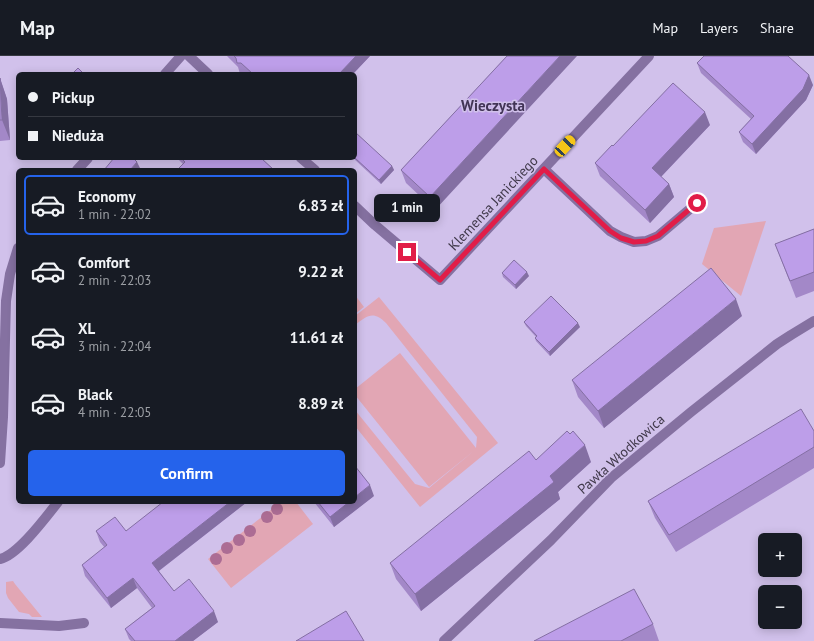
<!DOCTYPE html>
<html lang="en">
<head>
<meta charset="utf-8">
<style>
  body { margin:0; font-family:"PT Sans",sans-serif; background:#20242c; color:#f1f3f6; height:100vh; display:flex; flex-direction:column; font-size:15px; white-space:nowrap }
  * { box-sizing:border-box; margin:0 }
  p { font-size:13px; color:#9ea1a6 }
  .icon { flex:none; width:22px; height:22px; fill:none; stroke:currentColor; stroke-width:2; stroke-linecap:round; stroke-linejoin:round }
  .map { position:relative; flex:1; overflow:hidden }
  .panel { position:absolute; left:16px; top:112px; width:341px; height:336px; display:flex; flex-direction:column; background:#171b24; border-radius:6px; box-shadow:0 2px 10px #0003 }
  .panel>* { flex:none }
  .hud { position:absolute; left:16px; top:16px; width:341px; height:88px; border-radius:6px; box-shadow:0 2px 10px #0003; display:grid; align-content:center; height:88px; padding:0 12px; background:#171b24 }
  .buttons { position:absolute; left:758px; top:477px; display:grid; gap:8px }
  .buttons a { display:grid; place-items:center; width:44px; height:44px; border-radius:6px; background:#171b24; box-shadow:0 2px 10px #0003; font-size:20px }
  .end { position:absolute; width:18px; height:18px; margin:-9px; border:5px solid #e11d48; background:#fff; box-shadow:0 0 0 2px #fff }
  .from { border-radius:50% }
  .bubble { position:absolute; height:28px; border-radius:6px; background:#171b24; box-shadow:0 2px 10px #0003; font-size:13px; font-weight:700; line-height:28px; text-align:center }
  .car { position:absolute; width:12px; height:24px; margin:-12px -6px; border-radius:5px; box-shadow:0 0 3px 1px #0007; background:linear-gradient(#f5c518 24%,#345 0 40%,#f5c518 0 76%,#345 0 86%,#f5c518 0) }
  .hud b { display:flex; align-items:center; gap:14px; height:38px; font-size:15px }
  .hud b+b { border-top:1px solid #363941 }
  .hud i { width:10px; height:10px; background:#f1f3f6 }
  ul { padding:7px 0 0; list-style:none }
  li { display:flex; align-items:center; gap:12px; height:60px; margin:0 8px 6px; padding:0 4px; border:2px solid transparent; border-radius:6px }
  li div { flex:1 }
  li b { display:block; font-size:15px }
  li em { font-style:normal; font-weight:700 }
  li.selected { border-color:#2563eb }
  li>.icon { width:36px; height:36px; stroke-width:1.5 }
  .action { display:flex; gap:8px; margin-top:auto; padding:8px 12px }
  .action a { flex:1; height:46px; border-radius:6px; background:#2563eb; color:#fff; font-size:16px; font-weight:700; line-height:46px; text-align:center }
  header { display:flex; align-items:center; gap:24px; box-sizing:border-box; height:56px; padding:0 20px; background:#171b24; border-bottom:1px solid #363941 }
  header strong { font-size:19px }
  nav { display:flex; gap:22px; margin-inline-start:auto; font-size:14px }
  .map>svg:first-child { display:block }
  .green { fill:#e2a6b4 }
  .lines { fill:none; stroke-linecap:round; stroke-linejoin:round }
  .minor { stroke:#8571a1; stroke-width:10 }
  .tree { fill:#ac6c94 }
  .wall { fill:#a388c8 }
  .shaded-wall { fill:#846fa3 }
  .building { fill:#bd9ee9; stroke:#846fa3 }
  .route { stroke:#e11d48; stroke-width:5 }
  .labels { text-anchor:middle; stroke-width:3; stroke-linejoin:round; paint-order:stroke }
  .street-label { font-size:14px; fill:#40394a; stroke:#d1c1eb }
  .neighbourhood-label { font-size:15px; font-weight:bold; fill:#423456; stroke:#d1c1eb }
</style>
</head>
<body>
<header>
<strong>Map</strong>
<nav><a>Map</a><a>Layers</a><a>Share</a></nav>
</header>
<div class="map">
<svg width="814" height="585" viewBox="0 0 814 585">
  <rect width="100%" height="100%" fill="#d1c1eb"/>
  <!-- green -->
  <path class="green" d="M766,165L741,240L702,208L714,172Z
    M355,239L364,251L355,258Z
    M379,241L498,387L420,451L355,370V354L415,428L429,432L475,394L429,431L355,339V333L400,297L476,392L477,381L386,267C373,254 367,260 355,269V260Z
    M281,446H296L313,468L231,532L208,503Z
    M13,525L15,528L42,561H32L29,558L19,556L8,542L6,537V526Z"/>
  <g class="lines">
    <!-- minor -->
    <path class="minor" d="M189,0L208,18
      M165,18L181,0
      M301,102L315,114
      M544,113L610,175L621,181L634,186L646,185L658,180L697,147
      M77,114L88,102
      M355,150L375,169L440,224L649,0
      M0,407L3,361L6,245L10,218L18,192
      M0,503C18,499 46,461 58,446
      M0,567L59,570L84,567
      M444,585L551,484L611,422L691,356L777,288L791,279L814,265"/>
  </g>
  <!-- trees -->
  <g class="tree">
    <circle cx="277" cy="453" r="6"/>
    <circle cx="267" cy="461" r="6"/>
    <circle cx="250" cy="475" r="6"/>
    <circle cx="239" cy="484" r="6"/>
    <circle cx="227" cy="492" r="6"/>
    <circle cx="216" cy="503" r="6"/>
  </g>
  <!-- wall -->
  <path class="wall" d="M227,0H370L353,18H240L238,11Z
    M507,0L435,154L406,127L401,114Z
    M697,7L813,29L806,44L756,98L743,86L739,76L751,63L701,17Z
    M0,22L7,43L10,84L0,85Z
    M710,69L661,121L669,128L674,141L650,167L600,120L595,107L613,90Z
    M177,102H261L274,114H180L179,112L183,108Z
    M353,102H355L392,110L394,114L381,128Z
    M814,173V235L796,242L775,188Z
    M502,217L529,220L516,233L503,221Z
    M742,260L604,372L578,341L572,324Z
    M524,266L580,271L550,300L536,285L535,282L536,281L526,270Z
    M814,375V412L676,496L655,462L648,445Z
    M536,404L591,406L558,436L560,443L421,555L396,523L390,507Z
    M374,440L334,471L314,446H355Z
    M247,446L159,515L174,535L218,566L193,585H131L129,583L125,573L152,552L137,532L111,552L85,520L82,509L105,492L100,486L96,475H126Z
    M653,568L659,585H534Z"/>
  <!-- shaded-wall -->
  <path class="shaded-wall" d="M356,0H370L353,18H339Z
    M560,0H577L435,154L430,141Z
    M809,19L813,29L806,44L756,98L752,88Z
    M0,22L7,43L10,84L2,64Z
    M705,56L710,69L657,125L652,112Z
    M137,106L140,112L138,114H130Z
    M392,110L394,114L381,128L379,124Z
    M669,128L674,141L650,167L645,154Z
    M527,216L529,220L516,233L515,229Z
    M736,243L742,260L604,372L598,355Z
    M578,267L580,271L550,300L549,296Z
    M585,389L591,406L558,436L560,443L421,555L415,538Z
    M370,429L374,440L334,471L330,461L349,446H355V441Z
    M230,446H247L156,517L152,507Z
    M133,522L137,532L111,552L107,542Z
    M214,555L218,566L193,585H175Z"/>
  <!-- building -->
  <path class="building" d="M234,0H356L339,18H253L241,7H237L236,2Z
    M507,0H560L430,141L401,114Z
    M704,0H788L809,19L803,33L752,88L739,76L754,60L697,7Z
    M78,12L84,18H72Z
    M0,22L2,64H0Z
    M673,27L705,56L652,112L669,128L645,154L595,107L612,89L613,90Z
    M355,76L392,110L379,124L355,102Z
    M114,102H133L137,106L130,114H104Z
    M181,102H261L274,114H181L179,112L185,106Z
    M814,173V216L790,225L775,188Z
    M514,204L527,216L515,229L502,217Z
    M711,212L736,243L598,355L572,324Z
    M551,240L578,267L549,296L535,282L537,280L524,266Z
    M801,353L814,375V391L669,479L648,445Z
    M567,375L570,378L573,375L585,389L550,420L554,426L415,538L390,507L529,395L536,404Z
    M355,410L370,429L355,441Z
    M163,446H230L152,507L174,535L189,523L214,555L175,585H135L125,573L155,550L133,522L107,542L82,509L107,489L96,475L115,461L126,475Z
    M318,446H349L330,461Z
    M634,533L653,568L621,585H534Z
    M346,555L364,585H296Z"/>
  <g class="lines">
    <!-- route -->
    <path class="route" d="M407,196L440,224L544,113L610,175L621,182L634,186L646,185L658,180L697,147"/>
  </g>
  <g class="labels">
    <!-- street labels -->
    <g class="street-label">
      <text transform="translate(493 147) rotate(-47)" y="5">Klemensa Janickiego</text>
      <text transform="translate(621 398) rotate(-42)" y="5">Pawła Włodkowica</text>
    </g>
    <!-- neighbourhood labels -->
    <g class="neighbourhood-label">
      <text x="493" y="55">Wieczysta</text>
    </g>
  </g>
</svg>
<div class="buttons">
<a>+</a>
<a>−</a>
</div>
<i class="end from" style="left:697px;top:147px"></i>
<i class="end" style="left:407px;top:196px"></i>
<div class="bubble" style="left:374px;top:138px;width:66px">1 min</div>
<i class="car" style="left:565px;top:90px;rotate:43deg"></i>
<div class="hud">
<b><i class="from"></i>Pickup</b>
<b><i></i>Nieduża</b>
</div>
<section class="panel">
<ul>
<li class="selected"><svg class="icon" aria-label="car" viewBox="0 0 24 24"><path d="M5 17H2v-5l4-1 3-4h7l3 4 3 1v5h-3M9 17h6M6 11h13"/><circle cx="7" cy="17" r="2"/><circle cx="17" cy="17" r="2"/></svg><div><b>Economy</b><p>1 min · 22:02</p></div><em>6.83 zł</em></li>
<li><svg class="icon" aria-label="car" viewBox="0 0 24 24"><path d="M5 17H2v-5l4-1 3-4h7l3 4 3 1v5h-3M9 17h6M6 11h13"/><circle cx="7" cy="17" r="2"/><circle cx="17" cy="17" r="2"/></svg><div><b>Comfort</b><p>2 min · 22:03</p></div><em>9.22 zł</em></li>
<li><svg class="icon" aria-label="car" viewBox="0 0 24 24"><path d="M5 17H2v-5l4-1 3-4h7l3 4 3 1v5h-3M9 17h6M6 11h13"/><circle cx="7" cy="17" r="2"/><circle cx="17" cy="17" r="2"/></svg><div><b>XL</b><p>3 min · 22:04</p></div><em>11.61 zł</em></li>
<li><svg class="icon" aria-label="car" viewBox="0 0 24 24"><path d="M5 17H2v-5l4-1 3-4h7l3 4 3 1v5h-3M9 17h6M6 11h13"/><circle cx="7" cy="17" r="2"/><circle cx="17" cy="17" r="2"/></svg><div><b>Black</b><p>4 min · 22:05</p></div><em>8.89 zł</em></li>
</ul>
<div class="action"><a>Confirm</a></div>
</section>
</div>
</body>
</html>
